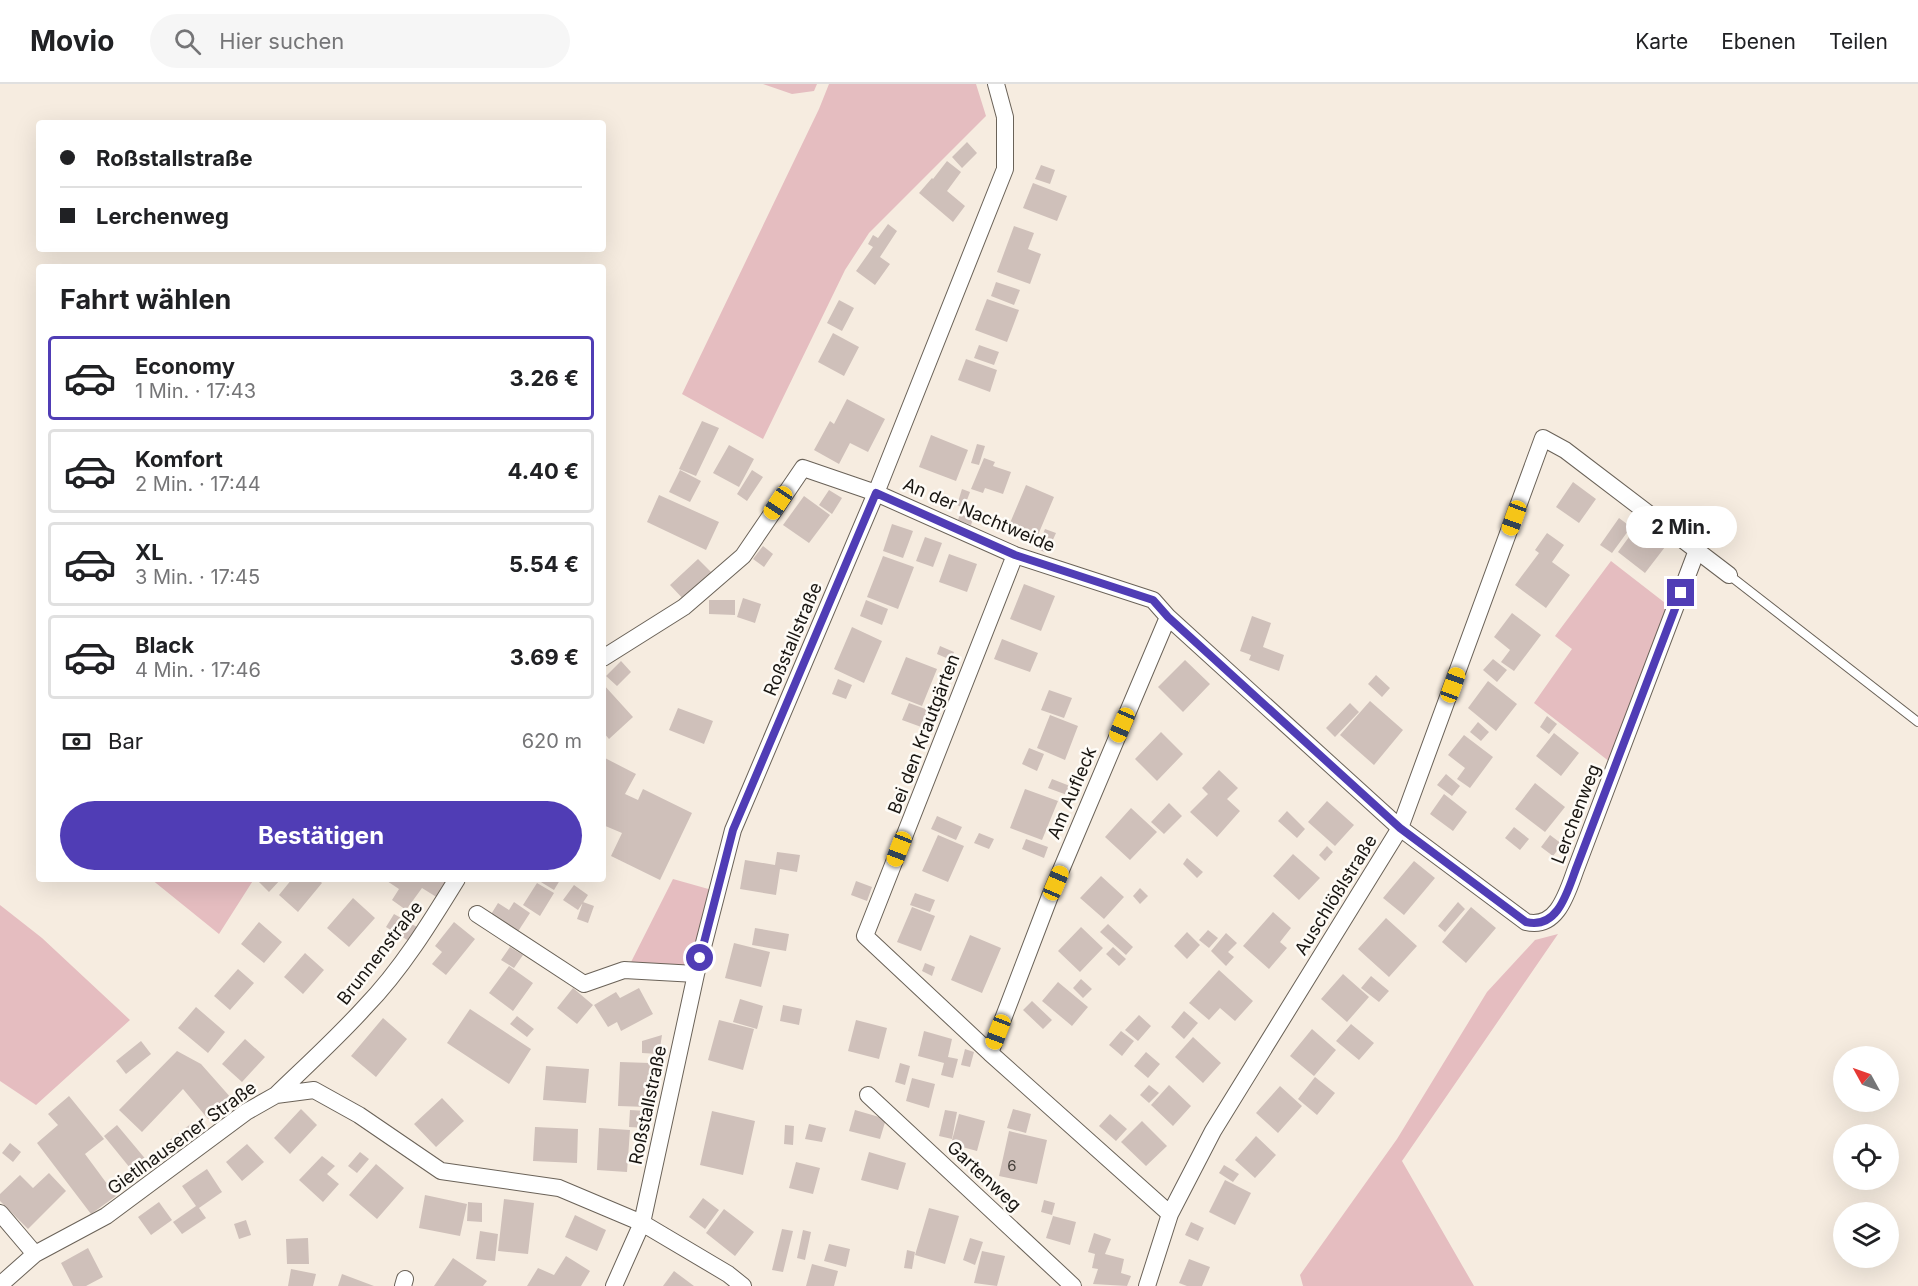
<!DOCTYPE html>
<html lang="de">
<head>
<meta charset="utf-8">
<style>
  body { margin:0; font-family:Inter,sans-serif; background:#f6f6f6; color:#202124; height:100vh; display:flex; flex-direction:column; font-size:22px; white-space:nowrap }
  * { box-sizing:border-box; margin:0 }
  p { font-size:20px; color:#757577 }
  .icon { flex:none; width:33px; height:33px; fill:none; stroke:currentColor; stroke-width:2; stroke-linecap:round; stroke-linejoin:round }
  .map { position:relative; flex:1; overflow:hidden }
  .sheet { position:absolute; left:36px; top:180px; width:570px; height:618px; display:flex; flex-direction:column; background:#fff; border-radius:6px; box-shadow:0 6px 24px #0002 }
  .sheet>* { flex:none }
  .banner { position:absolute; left:36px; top:36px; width:570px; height:132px; border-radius:6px; box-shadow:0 6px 24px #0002; display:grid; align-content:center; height:132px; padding:0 24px; background:#fff }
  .needle { width:39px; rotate:310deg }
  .controls { position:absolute; left:1833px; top:962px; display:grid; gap:12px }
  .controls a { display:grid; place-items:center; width:66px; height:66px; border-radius:50%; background:#fff; box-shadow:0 6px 24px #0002; font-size:30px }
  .end { position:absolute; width:27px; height:27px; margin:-14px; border:8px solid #503db5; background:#fff; box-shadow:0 0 0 3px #fff }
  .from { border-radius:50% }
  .bubble { position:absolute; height:42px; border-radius:21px; background:#fff; box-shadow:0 6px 24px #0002; font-size:20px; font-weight:700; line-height:42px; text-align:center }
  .car { position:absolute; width:18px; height:36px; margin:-18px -9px; border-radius:8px; box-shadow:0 0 4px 2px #0007; background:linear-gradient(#f5c518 24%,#345 0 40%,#f5c518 0 76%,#345 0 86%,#f5c518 0) }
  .banner b { display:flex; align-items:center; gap:21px; height:57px; font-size:22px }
  .banner b+b { border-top:2px solid #e0e0e0 }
  .banner i { width:15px; height:15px; background:#202124 }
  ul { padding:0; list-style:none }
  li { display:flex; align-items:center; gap:18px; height:84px; margin:0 12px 9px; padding:0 12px; border:3px solid #e0e0e0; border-radius:6px }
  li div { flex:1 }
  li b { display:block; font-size:22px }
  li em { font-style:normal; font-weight:700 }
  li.on { border-color:#503db5 }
  li>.icon { width:54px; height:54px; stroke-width:1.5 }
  h2 { padding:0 24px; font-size:27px; line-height:72px }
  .pay { display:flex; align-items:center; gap:15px; height:66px; padding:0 24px; font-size:22px }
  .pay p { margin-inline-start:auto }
  .primary-button { display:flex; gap:12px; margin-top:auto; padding:12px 24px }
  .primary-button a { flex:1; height:69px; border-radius:36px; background:#503db5; color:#fff; font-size:24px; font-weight:700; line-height:69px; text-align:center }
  header { display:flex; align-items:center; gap:36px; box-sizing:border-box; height:84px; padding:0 30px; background:#fff; border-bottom:2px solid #e0e0e0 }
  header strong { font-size:28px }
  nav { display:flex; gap:33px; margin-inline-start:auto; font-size:21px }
  .search { width:420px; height:54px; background:#f6f6f6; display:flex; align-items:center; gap:15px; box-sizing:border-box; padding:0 21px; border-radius:33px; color:#757577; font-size:22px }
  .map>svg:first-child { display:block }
  .green { fill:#e5bdc0 }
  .building { fill:#cfc0ba }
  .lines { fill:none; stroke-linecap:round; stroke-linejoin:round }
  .service-casing { stroke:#6a6258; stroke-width:10 }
  .minor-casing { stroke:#6a6258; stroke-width:18 }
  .service { stroke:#fff; stroke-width:8 }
  .minor { stroke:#fff; stroke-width:16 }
  .route { stroke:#503db5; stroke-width:8 }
  .labels { text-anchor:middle; stroke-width:5; stroke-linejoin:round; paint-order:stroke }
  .number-label { font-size:15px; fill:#46403b }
  .street-label { font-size:18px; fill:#181511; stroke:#fefbf6 }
</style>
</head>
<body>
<header>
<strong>Movio</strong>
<div class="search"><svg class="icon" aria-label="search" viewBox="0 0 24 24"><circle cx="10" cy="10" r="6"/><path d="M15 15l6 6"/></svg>Hier suchen</div>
<nav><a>Karte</a><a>Ebenen</a><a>Teilen</a></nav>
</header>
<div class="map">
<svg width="1918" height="1202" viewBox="0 0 1918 1202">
  <rect width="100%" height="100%" fill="#f6ece0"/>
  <!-- green -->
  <path class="green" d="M763,0H817L814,7L792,10Z
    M829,0H976L986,32L869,149L845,186L763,355L682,310L819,25Z
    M1611,477L1669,522L1610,678L1534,619L1572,565L1555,552Z
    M151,795H254L219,850Z
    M673,795L712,806L692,885L629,882Z
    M0,821L42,854L130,936L36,1021L0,997Z
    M1558,850L1402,1077L1474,1202H1303L1300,1191L1397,1055L1487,908L1535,856Z"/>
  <!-- building -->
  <path class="building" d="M967,58L977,69L962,84L952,73Z
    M947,77L961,88L947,107L965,122L953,138L919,109L932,94L933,95Z
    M1041,81L1055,86L1050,100L1035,95Z
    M1033,99L1067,112L1057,137L1023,124Z
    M888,140L897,147L880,173L890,180L875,201L856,187L873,163L868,160L873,151L878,154Z
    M1014,142L1034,149L1028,165L1041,170L1030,200L997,188Z
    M996,198L1020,206L1014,221L991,212Z
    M987,215L1019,226L1007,258L975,246Z
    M839,216L854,224L842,247L827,239Z
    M833,249L859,263L844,292L818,278Z
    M979,261L999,268L994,281L974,274Z
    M966,275L997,286L990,308L958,296Z
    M847,315L885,335L868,368L850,359L839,380L814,366L830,337L834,340Z
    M702,337L719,344L696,392L679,385Z
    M931,351L968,366L956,397L919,383Z
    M977,360L985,362L979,381L971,379Z
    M729,361L754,375L739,403L713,389Z
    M984,374L995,378L993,382L1011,388L1003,410L985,404L983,409L971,405Z
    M680,386L701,397L690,418L669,408Z
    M752,386L763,393L747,417L737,410Z
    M1573,398L1596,415L1579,439L1556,423Z
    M1026,401L1054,413L1038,451L1010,439Z
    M962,405L970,408L964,424L957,421Z
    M829,406L842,414L832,430L819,421Z
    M659,411L719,438L706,466L647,438Z
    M804,412L830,431L809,459L783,441Z
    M960,430L973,435L971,441L958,436Z
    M1619,434L1631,443L1612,469L1600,461Z
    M892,440L913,447L903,474L883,467Z
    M1637,442L1665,463L1645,489L1618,468Z
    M1045,445L1056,449L1047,469L1037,465Z
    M1547,449L1564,461L1552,478L1570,491L1546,524L1515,501L1539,469L1535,466Z
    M925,453L942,459L933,483L916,477Z
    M763,462L773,470L764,483L753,475Z
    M949,470L977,480L967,508L939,498Z
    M883,472L914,483L898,525L867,513Z
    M698,475L714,491L686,518L670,501Z
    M1024,500L1055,512L1041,547L1010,535Z
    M743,514L761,520L755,539L737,533Z
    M709,516H735V531L709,530Z
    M866,516L888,525L882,541L860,532Z
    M1512,529L1541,551L1514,587L1501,578L1510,566L1494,553Z
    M1252,532L1271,539L1263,563L1284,571L1279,587L1249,576L1251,571L1240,567Z
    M852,543L882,557L864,599L834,585Z
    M1002,555L1038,569L1030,588L994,575Z
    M940,562L954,568L951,576L937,570Z
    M906,573L937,585L922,622L891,610Z
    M1493,575L1507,586L1497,598L1483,586Z
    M1185,576L1210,600L1183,628L1158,603Z
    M621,577L631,588L617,602L606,592Z
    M1376,591L1390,604L1382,613L1368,600Z
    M838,595L852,601L846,615L832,610Z
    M1488,597L1517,620L1496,647L1468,624Z
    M603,600L633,633L609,655L603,648Z
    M1049,606L1072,614L1064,634L1041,626Z
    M1370,617L1403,646L1374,681L1340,651Z
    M909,619L931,627L924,644L902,636Z
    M1350,619L1359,628L1335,653L1326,644Z
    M678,624L713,637L704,660L669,646Z
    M1050,631L1078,642L1065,676L1037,664Z
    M1547,632L1557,640L1549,650L1540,643Z
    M1478,638L1489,648L1481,657L1470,648Z
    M1161,648L1183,670L1157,697L1135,675Z
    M1554,649L1579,669L1561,692L1536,672Z
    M1464,651L1493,673L1470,704L1457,695L1465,684L1448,671Z
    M1029,664L1044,670L1037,687L1022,680Z
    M603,673L636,690L625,710L638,716L643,705L692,729L660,796L611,772L622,749L603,741Z
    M1219,686L1238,704L1227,715L1240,727L1217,753L1190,728L1208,710L1202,704Z
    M1446,690L1460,702L1452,712L1437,701Z
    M1052,695L1070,702L1067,711L1048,704Z
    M1535,699L1565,723L1545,748L1515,725Z
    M1025,705L1058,717L1042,756L1010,744Z
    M1444,710L1467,728L1453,747L1430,730Z
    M1327,717L1354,741L1335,762L1308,738Z
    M1169,719L1182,732L1164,750L1151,738Z
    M1131,724L1157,748L1130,776L1105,753Z
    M1287,727L1305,745L1297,754L1278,737Z
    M937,732L962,743L956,756L931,745Z
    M1514,743L1529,755L1520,766L1505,754Z
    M979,749L994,755L989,765L974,759Z
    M938,751L964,762L948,798L922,787Z
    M1550,751L1562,760L1553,772L1541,763Z
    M1026,755L1048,763L1044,774L1022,765Z
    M1327,762L1333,768L1325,777L1319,771Z
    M777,768L800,771L797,788L780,785L776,811L740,805L745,776L775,781Z
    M1293,770L1320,794L1299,816L1273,792Z
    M1187,774L1203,788L1197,794L1183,780Z
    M1414,777L1435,794L1404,831L1383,814Z
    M1101,792L1124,813L1104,835L1080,814Z
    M256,795H281L269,808Z
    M292,795H318L322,799L298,828L279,811Z
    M384,795H443L448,798L438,814L422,804L406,826L392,816L399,805Z
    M536,795H559L560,796L554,806Z
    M856,797L872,803L867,817L851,811Z
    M537,799L554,809L540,832L523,821Z
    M574,801L588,811L578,826L563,816Z
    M1140,804L1148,812L1140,820L1133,812Z
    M915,809L935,816L930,828L910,821Z
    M353,814L375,834L349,863L327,844Z
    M514,818L530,829L517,849L490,832L498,819L509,826Z
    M583,818L594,822L588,839L577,835Z
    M1458,818L1465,825L1445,848L1438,842Z
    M912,823L935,832L921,867L897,858Z
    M1471,823L1496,844L1466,879L1442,858Z
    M1273,828L1291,844L1280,858L1287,864L1269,885L1243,862Z
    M394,830L417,843L409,857L386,843Z
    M1386,834L1417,862L1389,893L1358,865Z
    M259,838L282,858L264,879L241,860Z
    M454,838L475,855L446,891L432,880L442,868L435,862Z
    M1108,840L1133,863L1126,871L1100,848Z
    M1081,843L1103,864L1080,888L1058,867Z
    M755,844L789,850L786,867L752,861Z
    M1208,846L1218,854L1209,864L1199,856Z
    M1187,848L1200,861L1187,875L1174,862Z
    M1226,849L1237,859L1228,868L1234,873L1226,882L1211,867Z
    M970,851L1001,864L982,909L951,896Z
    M734,859L770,868L761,903L725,894Z
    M510,863L523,871L514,884L501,876Z
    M1113,863L1126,875L1119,882L1106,870Z
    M305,869L324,886L303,910L284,893Z
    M925,879L935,883L932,892L922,887Z
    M509,882L533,899L513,927L489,909Z
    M238,885L254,899L230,926L214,912Z
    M1219,886L1253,917L1235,937L1220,924L1209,936L1189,919Z
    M1343,890L1369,913L1347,938L1321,915Z
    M1371,892L1389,907L1379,918L1361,904Z
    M1081,895L1092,905L1083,914L1073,904Z
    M1058,898L1088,923L1072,942L1042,917Z
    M573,904L593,921L577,940L557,924Z
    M639,904L653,930L621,947L617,938L608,943L594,921L616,908L620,914Z
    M740,915L763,922L757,945L733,938Z
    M1032,917L1052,936L1043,945L1023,926Z
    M783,921L802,925L799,941L780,937Z
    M196,923L225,948L208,969L178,944Z
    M470,925L531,965L509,1000L447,959Z
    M1184,927L1198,939L1184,955L1171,943Z
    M1139,931L1151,942L1138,957L1125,946Z
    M517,932L534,945L527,953L510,940Z
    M383,934L407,955L376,993L351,972Z
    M719,936L754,945L743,986L708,976Z
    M856,936L887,944L879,975L848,967Z
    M1351,940L1374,959L1359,976L1336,957Z
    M1312,945L1336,966L1314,992L1290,972Z
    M924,947L952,955L948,973L958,975L953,994L941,991L944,979L918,972Z
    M1121,947L1134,957L1122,972L1109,961Z
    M662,951L659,970L642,969V957Z
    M1193,953L1221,979L1203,999L1175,973Z
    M245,955L265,973L242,998L222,980Z
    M141,957L151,970L126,990L116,977Z
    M965,965L974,968L970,983L961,981Z
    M177,967L201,980L232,1015L208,1035L183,1005L142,1048L119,1026Z
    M1146,968L1160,980L1148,994L1134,982Z
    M620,978L650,979L648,1023L618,1022Z
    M900,979L910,982L905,1001L895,998Z
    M546,982L589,985L586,1019L543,1016Z
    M1315,993L1335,1009L1317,1031L1298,1015Z
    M912,994L935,1000L929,1024L906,1017Z
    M1149,1001L1159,1009L1149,1019L1140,1011Z
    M1169,1001L1191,1022L1173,1042L1151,1021Z
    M1280,1002L1302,1022L1278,1049L1256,1029Z
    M69,1012L104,1055L85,1070L116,1112L91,1130L37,1059L58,1041L48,1030Z
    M442,1014L464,1037L436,1063L414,1040Z
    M301,1025L317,1041L290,1070L274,1054Z
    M1013,1025L1031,1030L1026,1049L1007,1044Z
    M630,1026L647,1027L646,1044L629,1043Z
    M855,1026L886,1035L880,1055L849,1047Z
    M945,1026L957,1028L952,1055L939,1052Z
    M712,1027L755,1037L743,1091L700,1081Z
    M959,1030L985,1037L977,1067L951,1060Z
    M1110,1030L1127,1045L1116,1057L1099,1042Z
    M1142,1037L1167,1062L1146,1082L1121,1058Z
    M192,1039L199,1049L174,1069L167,1058Z
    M809,1040L826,1044L822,1058L805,1055Z
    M117,1041L153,1084L139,1095L104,1052Z
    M785,1041L794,1042L793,1061L784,1060Z
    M535,1043L578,1045L577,1079L533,1077Z
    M599,1044L630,1046L627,1088L597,1086Z
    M1009,1047L1047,1056L1037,1100L999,1092Z
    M1256,1052L1276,1071L1255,1094L1235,1076Z
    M10,1059L21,1068L13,1078L2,1069Z
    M247,1060L264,1078L242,1097L226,1078Z
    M360,1068L369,1075L357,1089L348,1082Z
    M869,1068L906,1079L898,1106L861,1096Z
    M322,1072L335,1082L327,1090L339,1100L323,1118L299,1096Z
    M796,1078L820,1084L813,1110L789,1104Z
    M376,1080L404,1104L377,1135L349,1111Z
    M1224,1081L1239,1090L1233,1098L1219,1089Z
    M207,1085L222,1108L199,1124L206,1134L182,1150L173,1138L196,1122L182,1102Z
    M49,1089L66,1107L28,1145L0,1117V1110L20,1091L33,1104Z
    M1225,1096L1251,1109L1235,1141L1209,1128Z
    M425,1111L467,1120L460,1152L419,1144Z
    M703,1114L719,1126L705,1145L689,1133Z
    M504,1115L534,1119L528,1170L498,1167Z
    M1044,1116L1055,1119L1052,1131L1041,1128Z
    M159,1118L172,1136L151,1151L138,1133Z
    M468,1118L482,1119V1138L467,1137Z
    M929,1124L959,1132L945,1180L915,1171Z
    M724,1125L754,1148L735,1172L706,1149Z
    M575,1131L606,1146L597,1167L565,1153Z
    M1053,1132L1076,1138L1070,1161L1046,1154Z
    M246,1136L251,1151L239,1155L234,1140Z
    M1191,1138L1204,1144L1198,1157L1185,1151Z
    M782,1145L793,1147L783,1188L772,1186Z
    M803,1146L811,1148L805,1176L797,1174Z
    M480,1147L498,1150L495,1177L476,1175Z
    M1094,1149L1111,1155L1105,1170L1124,1175L1121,1189L1131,1192L1127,1202L1093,1200L1098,1185L1092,1184L1095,1170L1088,1168Z
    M308,1154L309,1180H287L286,1155Z
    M970,1154L983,1158L975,1181L963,1176Z
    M829,1160L850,1165L846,1183L824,1177Z
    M88,1164L103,1193L86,1202H73L61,1179Z
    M907,1166L915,1168L912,1185L904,1184Z
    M982,1167L1005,1172L997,1202L974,1199Z
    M566,1172L590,1187L581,1202H527L538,1184L554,1191Z
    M453,1174L487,1197L483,1202H434Z
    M1189,1175L1210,1183L1202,1202H1187L1179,1199Z
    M812,1180L838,1187L834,1202H806Z
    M291,1185L316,1190L313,1202H288Z
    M674,1187L694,1202H663Z
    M342,1190L374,1202H338Z"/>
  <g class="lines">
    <defs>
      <path id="service" d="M1729,491L1918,638"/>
      <path id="minor" d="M603,574L684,523L743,472L803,384L876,409L1015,471L1153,516L1168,533
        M477,830L584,900L624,886L696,890
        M990,969L865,852L1015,471
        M276,1011C306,982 337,954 365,923C401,886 430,839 457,795
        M868,1011L1073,1202
        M0,1129L35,1170
        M1170,1130L990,969L1050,812L1168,533L1400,744L1526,838C1559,846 1568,805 1577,782L1697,466
        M0,1201L35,1170L106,1132L246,1028L276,1011L314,1006L359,1031L441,1087L559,1104L642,1139L728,1190L743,1202
        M403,1202L405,1195
        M614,1202L642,1139L696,890L733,746L876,409L1005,85V33L996,0
        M1147,1202L1170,1130L1213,1047L1400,744L1543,354L1565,366L1729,491"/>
    </defs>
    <!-- service casing -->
    <use href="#service" class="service-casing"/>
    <!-- minor casing -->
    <use href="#minor" class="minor-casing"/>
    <!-- service -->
    <use href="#service" class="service"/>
    <!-- minor -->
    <use href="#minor" class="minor"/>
  </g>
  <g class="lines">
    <!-- route -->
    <path class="route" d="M700,874L733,746L876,409L1015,471L1153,516L1168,533L1400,744L1526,838C1559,846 1568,805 1577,782L1681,509"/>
  </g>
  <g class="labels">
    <!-- number labels -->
    <g class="number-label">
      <text x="1012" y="1087">6</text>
    </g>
    <!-- street labels -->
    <g class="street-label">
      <text transform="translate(979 431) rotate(23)" y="6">An der Nachtweide</text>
      <text transform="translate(793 555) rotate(-67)" y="6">Roßstallstraße</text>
      <text transform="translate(924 650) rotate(-69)" y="6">Bei den Krautgärten</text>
      <text transform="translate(1072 709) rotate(-67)" y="6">Am Aufleck</text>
      <text transform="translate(1576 730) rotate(-69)" y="6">Lerchenweg</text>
      <text transform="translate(1336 811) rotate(-58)" y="6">Auschlößlstraße</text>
      <text transform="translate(380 869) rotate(-52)" y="6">Brunnenstraße</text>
      <text transform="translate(648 1021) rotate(-78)" y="6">Roßstallstraße</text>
      <text transform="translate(182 1054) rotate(-36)" y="6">Gietlhausener Straße</text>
      <text transform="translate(984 1092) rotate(43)" y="6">Gartenweg</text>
    </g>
  </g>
</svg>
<div class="controls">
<a><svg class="needle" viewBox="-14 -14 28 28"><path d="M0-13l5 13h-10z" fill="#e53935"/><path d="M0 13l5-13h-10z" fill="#757577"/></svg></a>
<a><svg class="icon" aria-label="locate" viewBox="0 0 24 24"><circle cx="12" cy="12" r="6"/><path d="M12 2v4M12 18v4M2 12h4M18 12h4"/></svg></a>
<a><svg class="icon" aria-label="layers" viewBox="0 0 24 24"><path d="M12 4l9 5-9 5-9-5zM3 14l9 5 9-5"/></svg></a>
</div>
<i class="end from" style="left:700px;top:874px"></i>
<i class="end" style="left:1681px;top:509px"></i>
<div class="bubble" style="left:1626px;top:422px;width:111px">2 Min.</div>
<i class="car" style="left:778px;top:419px;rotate:214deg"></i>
<i class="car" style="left:1514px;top:434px;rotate:200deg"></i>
<i class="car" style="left:1453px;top:601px;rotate:20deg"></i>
<i class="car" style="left:1122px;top:641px;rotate:203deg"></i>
<i class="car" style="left:899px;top:765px;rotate:201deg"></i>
<i class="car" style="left:1056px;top:799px;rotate:23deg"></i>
<i class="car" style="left:998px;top:948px;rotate:201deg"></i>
<div class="banner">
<b><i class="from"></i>Roßstallstraße</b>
<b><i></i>Lerchenweg</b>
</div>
<section class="sheet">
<h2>Fahrt wählen</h2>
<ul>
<li class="on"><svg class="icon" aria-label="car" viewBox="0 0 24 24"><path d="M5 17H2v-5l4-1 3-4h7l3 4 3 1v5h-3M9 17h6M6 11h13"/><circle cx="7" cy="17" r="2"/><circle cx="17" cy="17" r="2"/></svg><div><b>Economy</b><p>1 Min. · 17:43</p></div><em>3.26 €</em></li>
<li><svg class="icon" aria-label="car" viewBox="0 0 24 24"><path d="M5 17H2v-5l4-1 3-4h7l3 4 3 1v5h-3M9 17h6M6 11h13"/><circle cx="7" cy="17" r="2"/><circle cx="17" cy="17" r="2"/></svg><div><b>Komfort</b><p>2 Min. · 17:44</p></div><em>4.40 €</em></li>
<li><svg class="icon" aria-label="car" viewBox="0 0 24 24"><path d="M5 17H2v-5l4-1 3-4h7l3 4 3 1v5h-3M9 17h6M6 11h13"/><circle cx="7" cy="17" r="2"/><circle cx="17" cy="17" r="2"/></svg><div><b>XL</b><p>3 Min. · 17:45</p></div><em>5.54 €</em></li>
<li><svg class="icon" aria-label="car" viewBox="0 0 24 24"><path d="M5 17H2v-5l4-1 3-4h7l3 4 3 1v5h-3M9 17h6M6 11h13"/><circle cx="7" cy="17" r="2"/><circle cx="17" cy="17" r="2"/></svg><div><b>Black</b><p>4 Min. · 17:46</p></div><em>3.69 €</em></li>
</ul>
<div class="pay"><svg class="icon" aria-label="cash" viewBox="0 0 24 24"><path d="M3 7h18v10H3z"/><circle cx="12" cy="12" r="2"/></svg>Bar<p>620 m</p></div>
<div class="primary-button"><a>Bestätigen</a></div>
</section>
</div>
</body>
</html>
